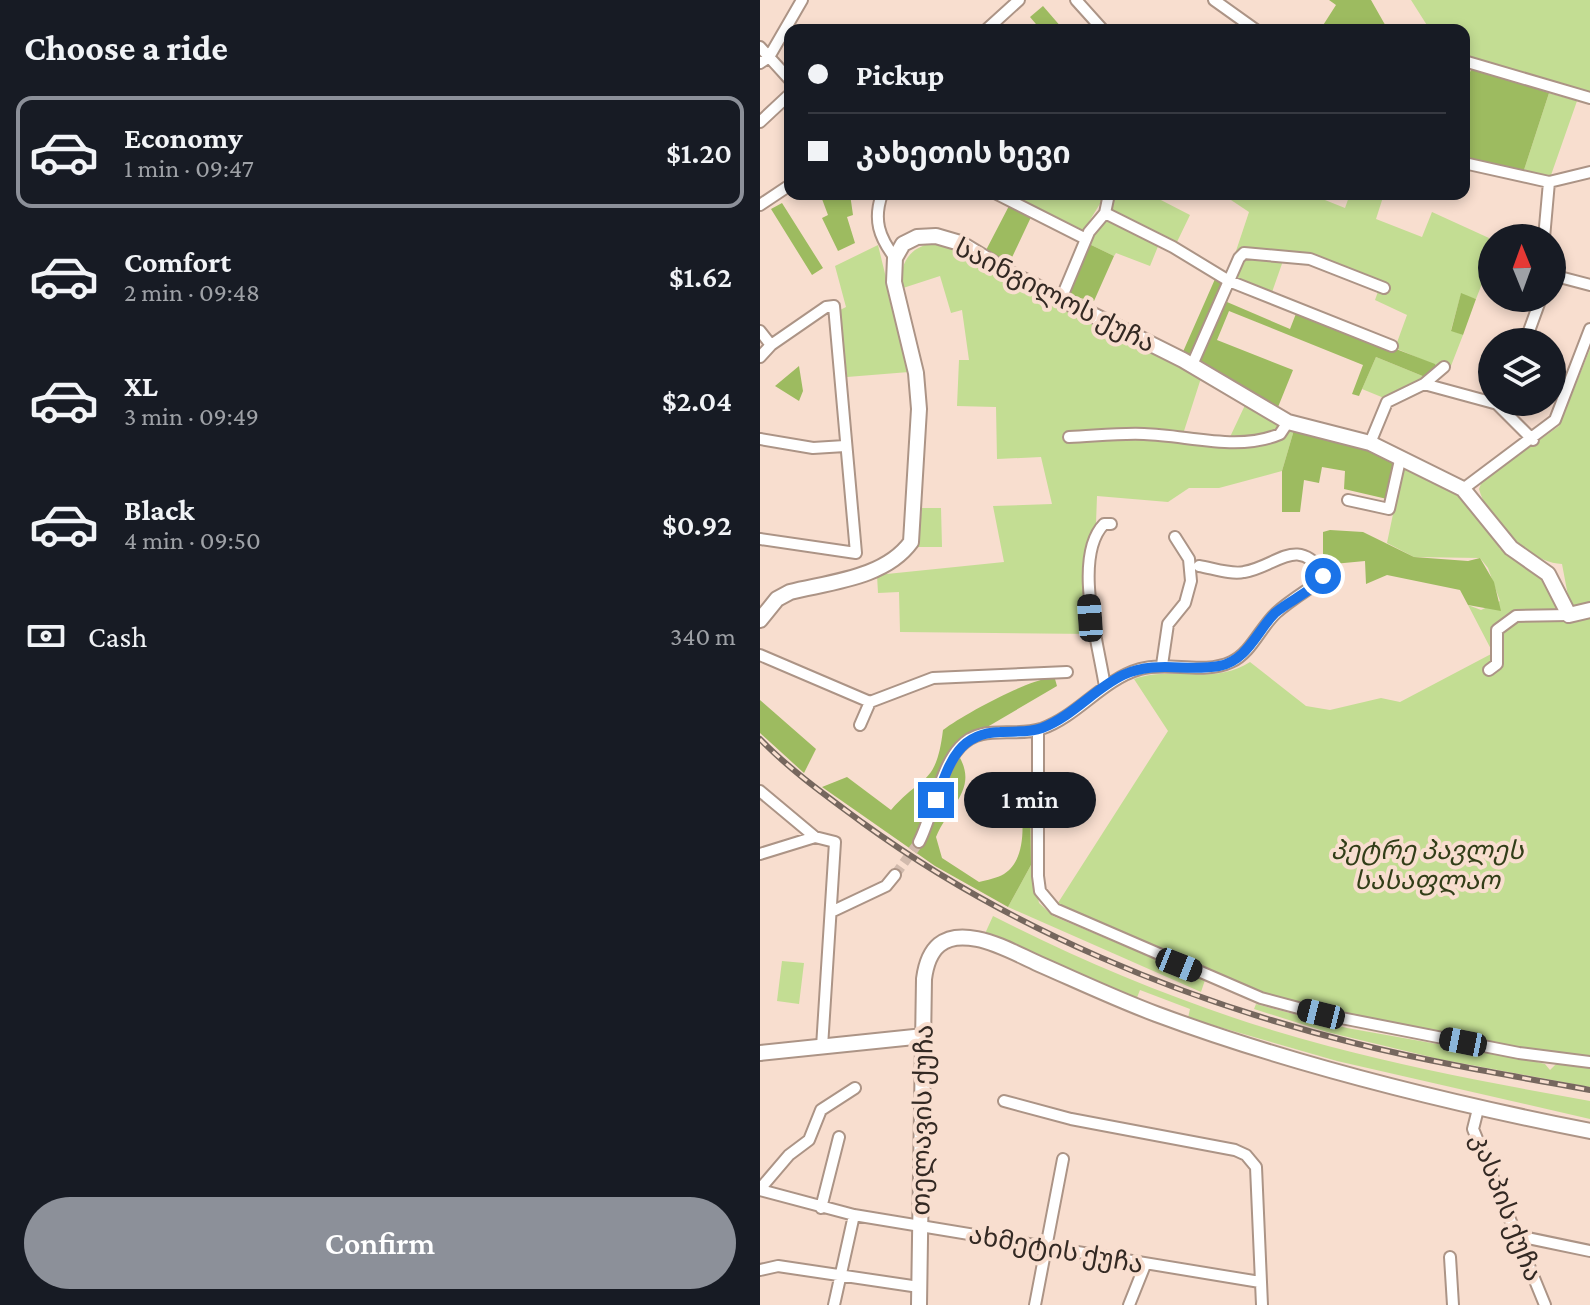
<!DOCTYPE html>
<html lang="en">
<head>
<meta charset="utf-8">
<style>
  body { margin:0; font-family:"Crimson Pro","Noto Sans Georgian",serif; background:#242831; color:#f1f3f6; height:100vh; display:flex; flex-direction:column; font-size:30px; white-space:nowrap }
  * { box-sizing:border-box; margin:0 }
  p { font-size:26px; color:#9ea1a6 }
  .icon { flex:none; width:44px; height:44px; fill:none; stroke:currentColor; stroke-width:2; stroke-linecap:round; stroke-linejoin:round }
  .map { position:relative; flex:1; overflow:hidden }
  .side { display:flex; flex-direction:column; background:#171b24; width:760px }
  .side>* { flex:none }
  .banner { position:absolute; left:24px; top:24px; width:686px; height:176px; border-radius:16px; box-shadow:0 4px 12px #0003; display:grid; align-content:center; height:176px; padding:0 24px; background:#171b24 }
  .needle { width:52px; rotate:359deg }
  .tools { position:absolute; left:718px; top:224px; display:grid; gap:16px }
  .tools a { display:grid; place-items:center; width:88px; height:88px; border-radius:50%; background:#171b24; box-shadow:0 4px 12px #0003; font-size:40px }
  .end { position:absolute; width:36px; height:36px; margin:-18px; border:10px solid #1a73e8; background:#fff; box-shadow:0 0 0 4px #fff }
  .from { border-radius:50% }
  .bubble { position:absolute; height:56px; border-radius:28px; background:#171b24; box-shadow:0 4px 12px #0003; font-size:26px; font-weight:600; line-height:56px; text-align:center }
  .car { position:absolute; width:24px; height:48px; margin:-24px -12px; border-radius:10px; box-shadow:0 0 6px 2px #0007; background:linear-gradient(#222 24%,#8ab4d8 0 40%,#222 0 76%,#8ab4d8 0 86%,#222 0) }
  .banner b { display:flex; align-items:center; gap:28px; height:76px; font-size:30px }
  .banner b+b { border-top:2px solid #363941 }
  .banner i { width:20px; height:20px; background:#f1f3f6 }
  ul { padding:0; list-style:none }
  li { display:flex; align-items:center; gap:24px; height:112px; margin:0 16px 12px; padding:0 8px; border:4px solid transparent; border-radius:16px }
  li div { flex:1 }
  li b { display:block; font-size:30px }
  li em { font-style:normal; font-weight:600 }
  li.current { border-color:#8c9099 }
  li>.icon { width:72px; height:72px; stroke-width:1.5 }
  h2 { padding:0 24px; font-size:36px; line-height:96px }
  .pay { display:flex; align-items:center; gap:20px; height:88px; padding:0 24px; font-size:30px }
  .pay p { margin-inline-start:auto }
  .primary-button { display:flex; gap:16px; margin-top:auto; padding:16px 24px }
  .primary-button a { flex:1; height:92px; border-radius:48px; background:#8c9099; color:#fff; font-size:32px; font-weight:600; line-height:92px; text-align:center }
  main { display:flex; flex:1; min-height:0 }
  .map>svg:first-child { display:block }
  .green { fill:#c3dd93 }
  .forest { fill:#9dbb60 }
  .lines { fill:none; stroke-linecap:round; stroke-linejoin:round }
  .minor-tunnel { stroke:#d1baad; stroke-width:10; stroke-dasharray:10 5; stroke-linecap:butt }
  .minor-casing { stroke:#ac9486; stroke-width:14 }
  .tertiary-casing { stroke:#ac9486; stroke-width:18 }
  .minor { stroke:#fff; stroke-width:10 }
  .tertiary { stroke:#fff; stroke-width:14 }
  .rail-casing { stroke:#76675e; stroke-width:6 }
  .rail { stroke:#f8decf; stroke-width:3; stroke-dasharray:9; stroke-linecap:butt }
  .route { stroke:#1a73e8; stroke-width:10 }
  .labels { text-anchor:middle; stroke-width:8; stroke-linejoin:round; paint-order:stroke }
  .street-label { font-size:26px; fill:#332923; stroke:#f8decf }
  .park-label { font-size:26px; font-style:italic; fill:#323e18; stroke:#f8decf }
</style>
</head>
<body>
<main>
<section class="side">
<h2>Choose a ride</h2>
<ul>
<li class="current"><svg class="icon" aria-label="car" viewBox="0 0 24 24"><path d="M5 17H2v-5l4-1 3-4h7l3 4 3 1v5h-3M9 17h6M6 11h13"/><circle cx="7" cy="17" r="2"/><circle cx="17" cy="17" r="2"/></svg><div><b>Economy</b><p>1 min · 09:47</p></div><em>$1.20</em></li>
<li><svg class="icon" aria-label="car" viewBox="0 0 24 24"><path d="M5 17H2v-5l4-1 3-4h7l3 4 3 1v5h-3M9 17h6M6 11h13"/><circle cx="7" cy="17" r="2"/><circle cx="17" cy="17" r="2"/></svg><div><b>Comfort</b><p>2 min · 09:48</p></div><em>$1.62</em></li>
<li><svg class="icon" aria-label="car" viewBox="0 0 24 24"><path d="M5 17H2v-5l4-1 3-4h7l3 4 3 1v5h-3M9 17h6M6 11h13"/><circle cx="7" cy="17" r="2"/><circle cx="17" cy="17" r="2"/></svg><div><b>XL</b><p>3 min · 09:49</p></div><em>$2.04</em></li>
<li><svg class="icon" aria-label="car" viewBox="0 0 24 24"><path d="M5 17H2v-5l4-1 3-4h7l3 4 3 1v5h-3M9 17h6M6 11h13"/><circle cx="7" cy="17" r="2"/><circle cx="17" cy="17" r="2"/></svg><div><b>Black</b><p>4 min · 09:50</p></div><em>$0.92</em></li>
</ul>
<div class="pay"><svg class="icon" aria-label="cash" viewBox="0 0 24 24"><path d="M3 7h18v10H3z"/><circle cx="12" cy="12" r="2"/></svg>Cash<p>340 m</p></div>
<div class="primary-button"><a>Confirm</a></div>
</section>
<div class="map">
<svg width="830" height="1305" viewBox="0 0 830 1305">
  <rect width="100%" height="100%" fill="#f8decf"/>
  <!-- green -->
  <path class="green" d="M651,0H830V92L704,56V30H670Z
    M789,93L817,101L790,178L763,173Z
    M252,194H305L312,199L346,194L322,233L251,197Z
    M354,194H399L397,198L430,215L416,244L348,210Z
    M469,194H550L585,208L590,194H624L616,219L662,237L672,212L729,238L724,261L730,263L716,299L701,294L691,330L703,335L689,371L635,348L647,315L615,300L620,286C581,269 515,234 474,257L489,212L468,198Z
    M346,217L399,244L390,266L356,253L354,256L327,243L335,227Z
    M171,243L192,246L442,375L424,431L470,437L486,403L534,430L522,471L459,488H429L408,502L337,496L332,634L140,632L139,592L118,593L117,575L244,562L233,506L292,504L281,457L237,459L236,407L197,406L199,360H209L202,310L191,313L180,276L140,289C141,264 146,250 171,243Z
    M118,245L149,372L87,377L80,310L86,307L75,266Z
    M489,256L524,258L511,295L473,279L480,263Z
    M830,349V1057C738,1045 645,1033 555,1009C466,985 380,942 296,906L408,731L374,679C412,665 453,686 490,662L546,706L570,710L621,698L640,702L733,653L708,605L721,610L740,601L728,568L720,558L654,557L627,543L643,466L691,488L726,526L740,549L785,578L801,618L812,617L802,564C769,563 727,520 719,489L722,481L799,426Z
    M616,357L665,377L624,398L602,389Z
    M162,508H181L182,547H157Z
    M271,865L279,903L293,916L445,980L441,992L248,907Z
    M233,916C338,970 454,1016 568,1046C654,1069 742,1085 830,1101V1119L577,1061L428,1018L430,1009L380,990L376,1000L223,938Z
    M22,961L44,963L39,1004L17,1001Z
    M496,1004L587,1028L773,1061L785,1064L790,1070L797,1063L830,1068V1087L679,1059L567,1032L494,1009Z"/>
  <!-- forest -->
  <path class="forest" d="M569,0H611L628,30H560L576,5Z
    M283,6L302,28L300,30H281L270,17Z
    M712,67L789,93L763,173L704,156V87Z
    M67,194H90L93,215L87,217L95,243L78,251L62,218L68,215L62,199Z
    M22,203L63,268L52,275L11,209Z
    M250,204L272,215L247,268L224,254Z
    M327,243L354,256L334,301L305,295Z
    M455,279L472,287L467,302L530,329L537,311L675,364L677,368L665,377L616,357L599,396L592,394L603,365L469,311L457,340L533,370L516,412L422,354Z
    M701,293L716,299L703,335L691,331Z
    M39,366L43,391L39,401L15,386Z
    M534,430L607,447L636,461L627,499L584,489L585,471L562,467L559,483L544,480L540,512H522V471Z
    M570,530L603,532L654,557L708,561L720,558L734,582L741,611L708,605L700,590L627,575L606,584L605,561L563,565V532Z
    M289,678L295,679L297,686L193,747C223,787 191,801 176,837L182,858L219,882C227,880 237,878 244,874C271,857 262,807 257,782L270,778L271,865L248,907L175,866L62,787L87,777L131,810C162,774 176,787 183,730C204,714 264,682 289,678Z
    M0,700L56,749L44,773L0,733Z"/>
  <g class="lines">
    <!-- minor-tunnel -->
    <path class="minor-tunnel" d="M135,875L159,842"/>
    <defs>
      <path id="minor" d="M316,0L343,30
        M454,0L496,30
        M226,30L259,0
        M0,47L30,80
        M704,61L830,98
        M0,63L9,57L42,0
        M0,122L30,94
        M704,163L789,182L830,172
        M122,194C113,220 119,237 135,258
        M237,194L326,239
        M0,205L30,185
        M345,213L413,247L469,281L632,346
        M784,238L789,182
        M792,275L830,285
        M301,299L329,232L345,213L349,194
        M0,331L11,345
        M765,342L781,298
        M0,357L11,345L66,307L74,306L96,553L0,539
        M432,365L479,258L484,253L550,259L624,288
        M664,384L684,367
        M735,402L773,440
        M309,437C334,436 359,433 384,434C427,435 478,452 520,434L528,422
        M0,439L53,448L85,446
        M610,443L627,402L664,384L734,403
        M703,489L795,420L830,329
        M588,500L629,509L640,460
        M0,655L110,702L173,678L307,672
        M402,665L408,624L425,603L431,581L429,559L415,537
        M729,670L737,664V630L756,616L809,615
        M345,687C339,646 312,557 344,524H351
        M100,725L110,702
        M278,730V876L280,891L295,909L501,998L561,1014L759,1053L830,1062
        M0,791L55,837
        M159,842C173,815 180,768 200,747C221,723 253,738 281,729C318,716 342,680 380,669C409,661 443,675 471,662C491,653 500,628 516,613C529,601 546,591 560,581L564,573C536,535 518,566 484,572C471,575 452,568 439,566
        M0,854L55,837L75,842L62,1047
        M71,912L126,886L135,875
        M244,1101L311,1119L475,1150L486,1155L496,1167L502,1305
        M718,1109L713,1129L785,1305
        M0,1189L29,1155L49,1140L61,1110L95,1088
        M0,1190L94,1215L500,1282
        M61,1208L79,1137
        M758,1236L830,1251
        M690,1257L693,1305
        M0,1270L18,1266L159,1287
        M74,1305L94,1215
        M275,1305L303,1159
        M369,1305L385,1265"/>
      <path id="tertiary" d="M0,620L17,599L30,592C70,582 125,578 151,542L159,409L156,373L134,282L135,258L143,244L157,237L176,236L200,243L251,274L423,360L528,422L610,443L703,489L751,548L788,574L809,615L830,610
        M0,1053L164,1036
        M159,1305L164,979C168,948 183,932 217,939C238,943 259,955 279,964C318,981 356,999 396,1014C536,1066 684,1102 830,1131"/>
    </defs>
    <!-- minor casing -->
    <use href="#minor" class="minor-casing"/>
    <!-- tertiary casing -->
    <use href="#tertiary" class="tertiary-casing"/>
    <!-- minor -->
    <use href="#minor" class="minor"/>
    <!-- tertiary -->
    <use href="#tertiary" class="tertiary"/>
    <defs>
      <path id="rail" d="M0,739C31,771 68,797 103,823C249,929 424,1001 598,1044C675,1063 753,1076 830,1090"/>
    </defs>
    <!-- rail casing -->
    <use href="#rail" class="rail-casing"/>
    <!-- rail -->
    <use href="#rail" class="rail"/>
  </g>
  <g class="lines">
    <!-- route -->
    <path class="route" d="M176,800C189,765 197,733 240,732C254,731 269,733 282,728C313,716 334,689 363,675C396,660 426,672 459,666C487,661 497,631 515,613C530,600 552,592 563,576"/>
  </g>
  <g class="labels">
    <!-- street labels -->
    <g class="street-label">
      <text transform="translate(295 295) rotate(27)" y="9">საინგილოს ქუჩა</text>
      <text transform="translate(162 1120) rotate(-89)" y="9">თელავის ქუჩა</text>
      <text transform="translate(747 1207) rotate(69)" y="9">კასპის ქუჩა</text>
      <text transform="translate(296 1249) rotate(10)" y="9">ახმეტის ქუჩა</text>
    </g>
    <!-- park labels -->
    <g class="park-label">
      <text x="667" y="859">პეტრე პავლეს<tspan x="667" dy="30">სასაფლაო</tspan></text>
    </g>
  </g>
</svg>
<div class="tools">
<a><svg class="needle" viewBox="-14 -14 28 28"><path d="M0-13l5 13h-10z" fill="#e53935"/><path d="M0 13l5-13h-10z" fill="#9ea1a6"/></svg></a>
<a><svg class="icon" aria-label="layers" viewBox="0 0 24 24"><path d="M12 4l9 5-9 5-9-5zM3 14l9 5 9-5"/></svg></a>
</div>
<i class="end from" style="left:563px;top:576px"></i>
<i class="end" style="left:176px;top:800px"></i>
<div class="bubble" style="left:204px;top:772px;width:132px">1 min</div>
<i class="car" style="left:330px;top:618px;rotate:356deg"></i>
<i class="car" style="left:419px;top:965px;rotate:112deg"></i>
<i class="car" style="left:561px;top:1014px;rotate:284deg"></i>
<i class="car" style="left:703px;top:1042px;rotate:281deg"></i>
<div class="banner">
<b><i class="from"></i>Pickup</b>
<b><i></i>კახეთის ხევი</b>
</div>
</div>
</main>
</body>
</html>
